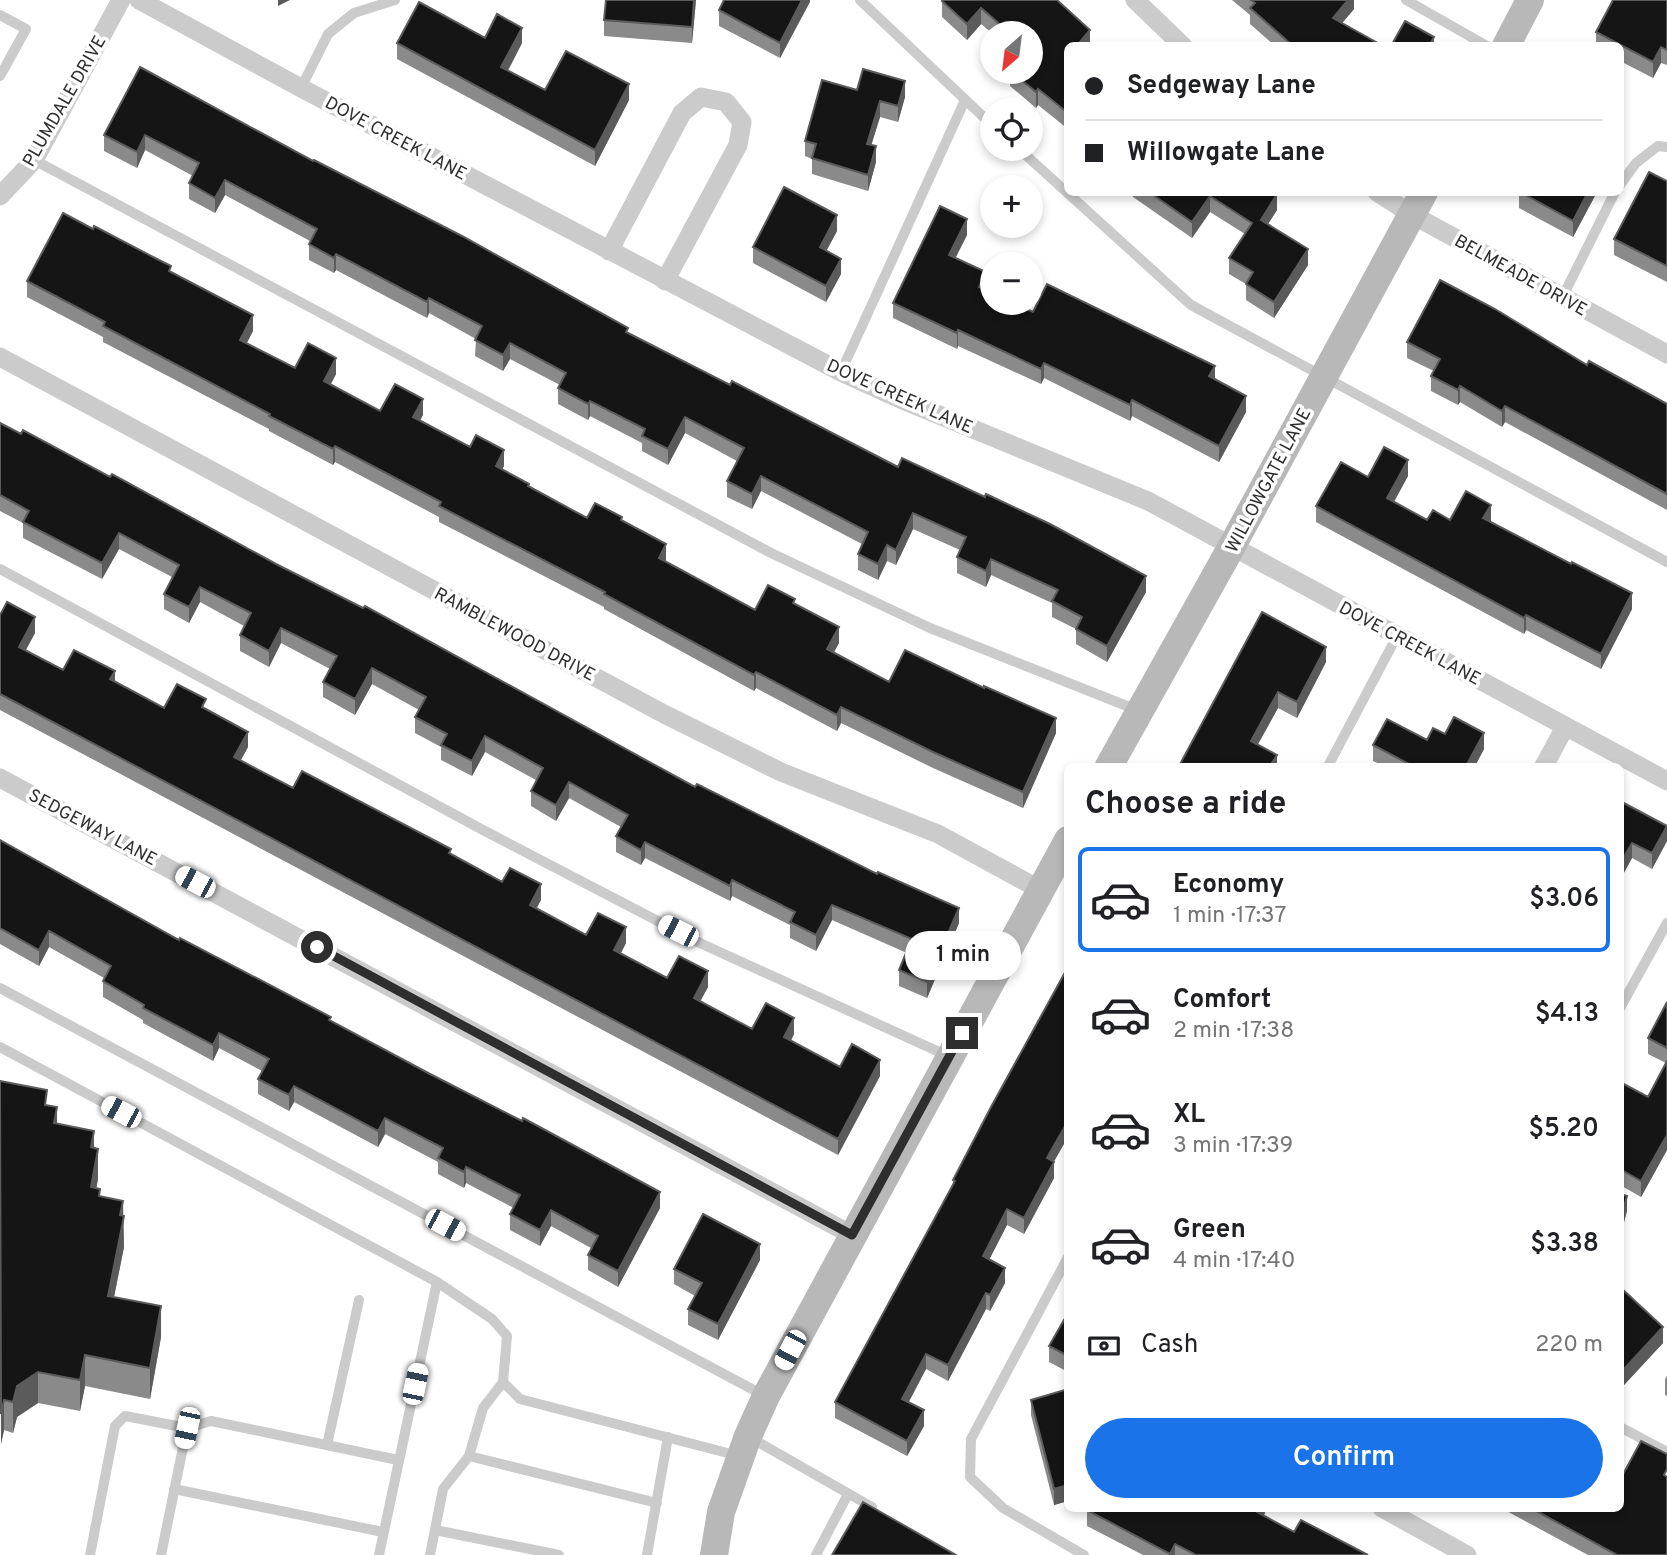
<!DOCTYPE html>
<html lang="en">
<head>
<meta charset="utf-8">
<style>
  body { margin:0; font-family:Overpass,sans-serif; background:#f2f2f2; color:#202124; height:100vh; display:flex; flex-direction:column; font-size:26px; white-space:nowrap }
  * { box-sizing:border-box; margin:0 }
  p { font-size:23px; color:#757577 }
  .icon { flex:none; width:38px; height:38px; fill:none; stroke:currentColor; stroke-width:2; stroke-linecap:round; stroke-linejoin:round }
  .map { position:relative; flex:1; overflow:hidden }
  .sheet { position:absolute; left:1064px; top:763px; width:560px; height:749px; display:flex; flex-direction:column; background:#fff; border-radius:10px; box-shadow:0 4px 10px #0003 }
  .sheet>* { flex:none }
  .banner { position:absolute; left:1064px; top:42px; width:560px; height:154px; border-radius:10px; box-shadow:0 4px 10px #0003; display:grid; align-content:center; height:154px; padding:0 21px; background:#fff }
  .needle { width:46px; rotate:208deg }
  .buttons { position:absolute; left:980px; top:21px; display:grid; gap:14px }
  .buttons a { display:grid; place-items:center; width:63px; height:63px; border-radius:50%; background:#fff; box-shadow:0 4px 10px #0003; font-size:35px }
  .end { position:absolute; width:32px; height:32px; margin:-16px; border:9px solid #2e2e2e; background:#fff; box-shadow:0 0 0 4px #fff }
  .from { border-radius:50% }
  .bubble { position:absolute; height:49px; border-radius:24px; background:#fff; box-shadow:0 4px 10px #0003; font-size:23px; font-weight:600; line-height:49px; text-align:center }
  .car { position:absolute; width:21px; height:42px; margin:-21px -10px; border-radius:9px; box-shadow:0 0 5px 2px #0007; background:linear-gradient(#fff 24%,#345 0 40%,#fff 0 76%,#345 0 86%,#fff 0) }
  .banner b { display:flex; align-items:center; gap:24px; height:66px; font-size:26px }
  .banner b+b { border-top:2px solid #e0e0e0 }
  .banner i { width:18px; height:18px; background:#202124 }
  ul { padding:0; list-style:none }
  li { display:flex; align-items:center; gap:21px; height:105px; margin:0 14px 10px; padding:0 7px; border:4px solid transparent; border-radius:10px }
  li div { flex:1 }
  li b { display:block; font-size:26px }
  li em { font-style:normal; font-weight:600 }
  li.current { border-color:#1a73e8 }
  li>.icon { width:63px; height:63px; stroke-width:1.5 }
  h2 { padding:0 21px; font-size:32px; line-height:84px }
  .pay { display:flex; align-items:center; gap:18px; height:77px; padding:0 21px; font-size:26px }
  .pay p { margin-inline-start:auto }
  .action { display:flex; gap:14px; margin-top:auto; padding:14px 21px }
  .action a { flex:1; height:80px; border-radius:42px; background:#1a73e8; color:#fff; font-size:28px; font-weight:600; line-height:80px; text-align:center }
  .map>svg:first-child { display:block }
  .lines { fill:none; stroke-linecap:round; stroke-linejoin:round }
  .lane { stroke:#cbcbcb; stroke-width:10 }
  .street { stroke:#cbcbcb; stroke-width:19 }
  .secondary { stroke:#b8b8b8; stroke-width:28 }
  .wall { fill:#8a8a8a }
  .shaded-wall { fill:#5b5b5b }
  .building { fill:#151515; stroke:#5b5b5b; stroke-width:2 }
  .route { stroke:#2e2e2e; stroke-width:9 }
  .labels { text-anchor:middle; stroke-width:7; stroke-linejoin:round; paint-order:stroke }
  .street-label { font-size:18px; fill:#2e2e2e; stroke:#fff }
</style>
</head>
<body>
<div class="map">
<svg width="1667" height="1555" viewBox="0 0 1667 1555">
  <rect width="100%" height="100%" fill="#fff"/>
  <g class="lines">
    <!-- lane -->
    <path class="lane" d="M860,0L992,125
      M1406,0L1487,46
      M0,15L26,29L0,76
      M301,88L328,34L354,13L395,0
      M1019,149L1191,305L1667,562
      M34,160L771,553L930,628L1137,710
      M1620,185L1636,163L1658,146L1667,147
      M1562,298L1615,192
      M841,372L965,100
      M0,569L483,830L702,944L948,1056
      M1328,766L1397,636
      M0,988L765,1396
      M1620,1008L1667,923
      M0,1047L437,1282
      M1068,1257L971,1439L970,1477L1003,1508L1084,1555
      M1620,1427L1667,1452
      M751,1438L872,1507
      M327,1445L359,1300
      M469,1456L657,1503
      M174,1489L383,1532
      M435,1530L559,1555
      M90,1555L115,1426L125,1416L187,1428L211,1421L398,1460
      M161,1555L187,1428
      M379,1555L437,1282L492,1319L507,1336L503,1382L520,1399L739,1456
      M430,1555L443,1489L469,1456L483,1408L503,1382
      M647,1555L668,1437
      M816,1555L848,1494"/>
    <!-- street -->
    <path class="street" d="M139,0L301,88L841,372L905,401L1148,501L1667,781
      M1135,0L1183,46
      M1377,192L1411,214L1667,354
      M0,196L34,160L121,0
      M609,251L682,113L701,97L726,102L742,122L738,145L665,281
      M0,357L664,714L781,772L938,834L1039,889
      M1544,766L1565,727
      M0,778L852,1235
      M1382,1508L1467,1555"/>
    <!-- secondary -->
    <path class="secondary" d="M1506,46L1530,0
      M1109,766L1232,546L1424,192
      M714,1555L721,1512L748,1436L766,1396L1068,840"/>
  </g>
  <!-- wall -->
  <path class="wall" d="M696,0L692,43L604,36V20Z
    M810,0L780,58L719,26V10Z
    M1057,0L1090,46H1068V129L1038,105L1036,108L1010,86V72H1031V33H992L981,24L967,40L942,17V1Z
    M1232,0H1354V9L1342,23L1383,46H1275L1250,24V15Z
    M1667,0V65L1661,63L1653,78L1620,61V46H1596V32Z
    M485,38L522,43L508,71L545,90L629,100L595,166L397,59V43Z
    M140,67L628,333L1146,592L1107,662L1076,644V629L1052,617V603L991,575L986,587L957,573V557L960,550L913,529L896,565L887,561L878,580L858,570V554L862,544L761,491L752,509L727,497V481L737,461L685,433L668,465L642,451V443L590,416L588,420L558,404V388L560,385L510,359L503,371L475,356L476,339L429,313L427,318L336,270L334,273L309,260V244L310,241L225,195L215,213L189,199V183L193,176L145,150L137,168L104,151V135Z
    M857,90L905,97L898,122L880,117L871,145L876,162L868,191L812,174V159L805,156V141Z
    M1667,181V282L1614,255V239Z
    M1133,192H1275L1277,210L1268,224L1308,265L1274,318L1246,300V284L1229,274V258L1245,234L1210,212L1192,238L1133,197Z
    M1519,192H1597L1573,237L1519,208Z
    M837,231L826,251L841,274L826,302L753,263V247Z
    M967,235L955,258L986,288L985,290L1033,312L1215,379L1246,412L1219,462L1132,416L1130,421L1044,378L1041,384L958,346L957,349L893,318V303Z
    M171,272L253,331L247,343L295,368L336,374L331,384L380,411L423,415L420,420L504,466L502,469L529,487L587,518L622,521L666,560L665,561L755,610L795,604L839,643L833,653L889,682L1056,733L1023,808L933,768L841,723L837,731L756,688L754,691L604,609V607L439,522V517L335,462L333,465L269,431V429L103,342V337L27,297V281Z
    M1407,342L1587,365L1667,404V510L1505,422L1502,427L1460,402L1458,405L1431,391V376L1434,371L1407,358Z
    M0,423L276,564L695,787L959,923L927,998L899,986V970L907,953L832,920L816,951L790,938V925L732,896L730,901L645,858L641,865L616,852V836L621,827L569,798L556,821L531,806V791L536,780L485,752L472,776L441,760V747L415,733V717L419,710L372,684L355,715L323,697V682L330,669L281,643L269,667L240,651V635L244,626L200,602L189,623L164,609V594L172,577L119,549L102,579L23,538V523L0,511Z
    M1408,476L1394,502L1427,520L1491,521L1490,522L1632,609L1601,669L1526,630L1524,634L1316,522V506L1368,477Z
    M1262,612L1326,662L1297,718L1278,708L1257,745L1277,766H1179Z
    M0,615L35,633L26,650L63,670L115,682L164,708L206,709L248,747L241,760L293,788L451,854L502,882L541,900L536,908L586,935L626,943L621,953L667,978L708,987L700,1001L752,1029L794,1034L791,1041L840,1067L880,1076L838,1155L0,710Z
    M1445,734L1484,749L1475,766H1384L1373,761V745L1427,740Z
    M1620,801L1667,841L1652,869L1632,858L1620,880Z
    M0,840L179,940L331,1021L660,1208L618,1287L588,1270V1255L591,1248L551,1226L540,1246L510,1230V1214L514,1208L466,1183L464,1188L438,1174V1162L385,1134L378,1147L294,1102L289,1111L258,1094V1079L262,1071L219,1048L213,1061L143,1023V1020L103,997V981L104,978L49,947L39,966L0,944Z
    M1667,1002V1150L1641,1197L1620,1185V1082L1648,1097L1666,1063L1648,1054V1038Z
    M0,1081L47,1105L57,1124L94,1148L98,1179L96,1188L100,1196L123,1216L124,1247L114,1297L161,1337L150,1399L85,1386L80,1411L38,1403L17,1417L13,1433L4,1430L1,1444Z
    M1054,1162V1178L1024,1234L1007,1225L989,1259L1005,1283L990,1311L986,1309L948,1381L926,1369L909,1402L924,1426L907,1456L835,1418V1402L953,1184V1180Z
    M760,1260L718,1340L688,1325V1309L695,1296L674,1284V1269Z
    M1620,1287L1663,1343L1624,1385L1620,1381Z
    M1068,1313V1372L1049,1362V1346Z
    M1667,1376V1396L1665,1395V1379Z
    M1068,1389V1501L1054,1505L1031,1415V1400Z
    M1265,1508L1264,1516L1294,1532L1368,1555H1143L1087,1526V1510Z
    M1501,1508H1620L1667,1555H1588Z"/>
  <!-- shaded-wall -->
  <path class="shaded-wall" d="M278,0H290L278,6Z
    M694,0H696L692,43V27Z
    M802,0H810V2L780,58V43Z
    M1348,0H1354V9L1333,34V18Z
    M981,8V24L967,40V24Z
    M522,28V43L501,83V67Z
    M1090,30V46H1080V42Z
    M1434,37V46H1429Z
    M1661,47V63L1653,78V62Z
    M905,81V97L898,122V106Z
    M629,84V100L595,166V150Z
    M1038,89V105L1036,108V92Z
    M880,101V117L867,159V144Z
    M145,135V150L137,168V152Z
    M876,146V162L868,191V175Z
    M225,180V195L215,213V198Z
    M1588,192H1597L1573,237V221Z
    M1277,194V210L1261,235V220Z
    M1210,196V212L1192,238V222Z
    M837,215V231L820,263V247Z
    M967,219V235L949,271V255Z
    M1308,249V265L1274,318V302Z
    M336,254V270L334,273V258Z
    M841,259V274L826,302V286Z
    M986,272V288L979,303V287Z
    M429,298V313L427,318V302Z
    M253,315V331L240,355V340Z
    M958,330V346L957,349V333Z
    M510,343V359L503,371V355Z
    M336,358V374L324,396V381Z
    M1044,363V378L1041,384V369Z
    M1215,366V382L1209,376Z
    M1460,386V402L1458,405V390Z
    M1246,396V412L1219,462V446Z
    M423,399V415L413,433V417Z
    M1132,400V416L1130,421V405Z
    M590,401V416L588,420V404Z
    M1505,406V422L1502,427V411Z
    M685,417V433L668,465V449Z
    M335,446V462L333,465V449Z
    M504,450V466L496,481V466Z
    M1408,460V476L1387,514V498Z
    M761,476V491L752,509V494Z
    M1491,505V521L1483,534V518Z
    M913,513V529L896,565V550Z
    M119,533V549L102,579V563Z
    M666,544V560L659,573V558Z
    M887,545V561L878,580V564Z
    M991,559V575L986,587V571Z
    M1146,576V592L1107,662V646Z
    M200,587V602L189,623V607Z
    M1632,593V609L1601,669V654Z
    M1526,615V630L1524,634V618Z
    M35,617V633L19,662V647Z
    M839,627V643L827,665V649Z
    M281,628V643L269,667V651Z
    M1326,647V662L1297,718V702Z
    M372,668V684L355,715V699Z
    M115,671V687L110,679Z
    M756,672V688L754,691V675Z
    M1278,692V708L1251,757V741Z
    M841,707V723L837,731V715Z
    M1056,718V733L1023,808V792Z
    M248,732V747L234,772V757Z
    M1484,733V749L1475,766H1466Z
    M485,736V752L472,776V761Z
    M1277,755V766H1270Z
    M569,782V798L556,821V805Z
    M1667,826V841L1652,869V853Z
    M645,842V858L641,865V850Z
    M1632,843V858L1620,880V864Z
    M732,880V896L730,901V886Z
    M541,884V900L530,921V905Z
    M832,905V920L816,951V935Z
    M959,908V923L927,998V982Z
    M626,927V943L614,966V950Z
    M49,931V947L39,966V950Z
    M708,971V987L694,1013V998Z
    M794,1018V1034L784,1053V1037Z
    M219,1033V1048L213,1061V1045Z
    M880,1060V1076L838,1155V1139Z
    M294,1086V1102L289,1111V1095Z
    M57,1107V1138L54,1123Z
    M385,1118V1134L378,1147V1131Z
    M1068,1121V1137L1047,1174V1158Z
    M94,1131V1162L91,1147Z
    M1667,1135V1150L1641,1197V1181Z
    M98,1149V1179L91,1218V1187Z
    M1054,1162V1178L1024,1234V1218Z
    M466,1167V1183L464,1188V1172Z
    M660,1192V1208L618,1287V1271Z
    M1627,1196V1211L1620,1238V1222Z
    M123,1201L124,1247L108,1327V1296Z
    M1007,1209V1225L983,1272V1256Z
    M551,1210V1226L540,1246V1230Z
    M760,1244V1260L718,1340V1324Z
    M1005,1268V1283L990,1311V1295Z
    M986,1293V1309L948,1381V1365Z
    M161,1306V1337L150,1399V1368Z
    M1663,1327V1343L1624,1385V1369Z
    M926,1354V1369L902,1414V1399Z
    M85,1355V1386L80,1411V1380Z
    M38,1372V1403L17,1417L13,1433V1402L17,1386Z
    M4,1400V1430L1,1444V1414Z
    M924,1410V1426L907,1456V1441Z
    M1068,1485V1501L1054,1505V1489Z
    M1259,1508H1265V1513L1257,1528V1512Z
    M1175,1544V1555H1170V1554Z"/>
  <!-- building -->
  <path class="building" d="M606,0H694L692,27L604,20Z
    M724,0H802L780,43L719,10Z
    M943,0H1057L1090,30L1080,42L1084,46H1068V113L1038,89L1036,92L1012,72H1031V33H1010L981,8L967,24L942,1Z
    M1251,0H1348L1333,18L1383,46H1293L1250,8L1255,3Z
    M1613,0H1667V50L1661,47L1653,62L1596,32Z
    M419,2L485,38L497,14L522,28L501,67L545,90L566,51L629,84L595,150L397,43Z
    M1405,21L1434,37L1429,46H1391Z
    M140,67L313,161L314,160L462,236L628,328L626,332L730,385L732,381L898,467L902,458L985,497L986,494L1050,524L1146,576L1107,646L1076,629L1082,617L1052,601L1058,590L991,559L986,571L957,557L966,537L913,513L896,550L887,545L878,564L858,554L868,532L761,476L752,494L727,481L744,448L685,417L668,449L642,436L645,429L590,401L588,404L558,388L566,373L510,343L503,355L475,340L482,326L429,298L427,302L336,254L334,258L309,244L317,229L225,180L215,198L189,183L199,163L145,135L137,152L104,135Z
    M863,69L905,81L898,106L880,101L867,144L876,146L868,175L812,158L816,144L805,141L822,80L857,90Z
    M1649,172L1667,181V266L1614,239Z
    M784,187L837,215L820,247L841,259L826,286L753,247Z
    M1149,192H1275L1277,194L1261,220L1308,249L1274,302L1246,284L1253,272L1229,258L1252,223L1210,196L1192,222Z
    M1520,192H1588L1573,221Z
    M940,206L967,219L949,255L986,272L979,287L992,293V303H1013L1033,312L1047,284L1215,366L1209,376L1246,396L1219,446L1132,400L1130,405L1044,363L1041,369L958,330L957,333L893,303Z
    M63,213L93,229L94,226L155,258L171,266L169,271L253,315L240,340L295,368L308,343L336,358L324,381L380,411L395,384L423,399L413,417L470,447L476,435L504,450L496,466L529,484L528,486L587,518L595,503L622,517L621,520L666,544L659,558L755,610L768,585L795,599L793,603L839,627L827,649L889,682L905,650L984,688V686L1056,718L1023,792L933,752L841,707L837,715L756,672L754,675L604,594L605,592L439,506L441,502L335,446L333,449L269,416L270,414L103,326L105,322L27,281Z
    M1440,280L1495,309L1587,365L1589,361L1667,404V494L1505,406L1502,411L1460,386L1458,390L1431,376L1440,359L1407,342Z
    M0,423L21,434L23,430L110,477L112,474L276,564L363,608L365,606L695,787L697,784L877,874L878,872L959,908L927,982L899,970L912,939L832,905L816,935L790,922L795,912L732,880L730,886L645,842L641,850L616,836L628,815L569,782L556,805L531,791L543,768L485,736L472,761L441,745L447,734L415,717L426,697L372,668L355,699L323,682L337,656L281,628L269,651L240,635L251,613L200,587L189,607L164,594L179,565L119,533L102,563L23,522L29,511L0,495Z
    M1384,447L1408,460L1387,498L1427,520L1433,510L1450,520L1466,491L1491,505L1483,518L1571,564L1572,562L1632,593L1601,654L1526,615L1524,618L1316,506L1341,462L1368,477Z
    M7,602L35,617L19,647L63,670L74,650L115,671L110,679L164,708L177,684L206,699L202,707L248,732L234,757L293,788L302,771L451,849L449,853L502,882L510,868L541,884L530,905L586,935L598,913L626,927L614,950L667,978L679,956L708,971L694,998L752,1029L766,1003L794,1018L784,1037L840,1067L852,1044L880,1060L838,1139L0,694V615Z
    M1262,612L1326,647L1297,702L1278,692L1251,741L1277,755L1270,766H1179Z
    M1454,717L1484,733L1466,766H1407L1409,764L1373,745L1387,719L1427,740L1433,728L1445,734Z
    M1620,801L1667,826L1652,853L1632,843L1620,864Z
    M0,840L179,940L180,938L331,1017L329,1020L430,1074L522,1121L523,1118L660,1192L618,1271L588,1255L598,1236L551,1210L540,1230L510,1214L520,1195L466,1167L464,1172L438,1158L443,1148L385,1118L378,1131L294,1086L289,1095L258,1079L269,1059L219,1033L213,1045L143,1008L144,1005L103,981L111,966L49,931L39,950L0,928Z
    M1068,967V1121L1047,1158L1054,1162L1024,1218L1007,1209L983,1256L1005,1268L990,1295L986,1293L948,1365L926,1354L902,1399L924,1410L907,1441L835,1402L955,1181L953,1180L991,1107Z
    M1667,1002V1048L1648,1038Z
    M1667,1061V1135L1641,1181L1620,1169V1082L1648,1097Z
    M0,1081L47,1090L45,1105L57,1107L54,1123L94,1131L91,1147L98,1149L91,1187L100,1189L99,1196L123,1201L120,1215L124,1216L108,1296L161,1306L150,1368L85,1355L80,1380L38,1372L17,1386L13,1402L4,1400L1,1414Z
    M1620,1194L1627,1196L1620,1222Z
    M703,1214L760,1244L718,1324L688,1309L702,1283L674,1269Z
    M1620,1287L1663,1327L1624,1369L1620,1366Z
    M1068,1313V1356L1049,1346Z
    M1068,1389V1485L1054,1489L1031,1400Z
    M1641,1441L1667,1454V1469L1664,1475L1667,1477V1555H1617L1531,1508H1620V1480Z
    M863,1502L956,1555H832Z
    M1088,1508H1259L1257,1512L1294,1532L1301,1520L1368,1555H1196L1175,1544L1170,1554L1087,1510Z"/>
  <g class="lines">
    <!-- route -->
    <path class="route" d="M317,947L852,1235L962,1033"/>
  </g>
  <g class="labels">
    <!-- street labels -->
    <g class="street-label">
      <text transform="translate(64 101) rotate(-60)" y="6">PLUMDALE DRIVE</text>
      <text transform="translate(396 138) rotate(28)" y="6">DOVE CREEK LANE</text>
      <text transform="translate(1521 275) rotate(29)" y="6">BELMEADE DRIVE</text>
      <text transform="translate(900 396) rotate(24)" y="6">DOVE CREEK LANE</text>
      <text transform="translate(1268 480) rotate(-62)" y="6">WILLOWGATE LANE</text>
      <text transform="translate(515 634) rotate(28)" y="6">RAMBLEWOOD DRIVE</text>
      <text transform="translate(1410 643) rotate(28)" y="6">DOVE CREEK LANE</text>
      <text transform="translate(93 827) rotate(28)" y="6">SEDGEWAY LANE</text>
    </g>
  </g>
</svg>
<div class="buttons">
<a><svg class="needle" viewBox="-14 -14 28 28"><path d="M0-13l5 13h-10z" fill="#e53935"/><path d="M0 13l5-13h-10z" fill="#757577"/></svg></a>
<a><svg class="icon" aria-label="locate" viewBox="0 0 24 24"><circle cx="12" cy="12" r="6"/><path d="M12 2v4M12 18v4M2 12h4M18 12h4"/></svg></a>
<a>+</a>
<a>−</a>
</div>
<i class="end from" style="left:317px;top:947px"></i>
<i class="end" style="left:962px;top:1033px"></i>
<div class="bubble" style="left:905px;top:931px;width:116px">1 min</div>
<i class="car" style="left:195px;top:882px;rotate:298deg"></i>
<i class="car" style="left:678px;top:931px;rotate:297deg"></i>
<i class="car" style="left:121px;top:1112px;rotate:298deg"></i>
<i class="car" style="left:445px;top:1225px;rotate:118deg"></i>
<i class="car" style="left:790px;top:1350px;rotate:208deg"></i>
<i class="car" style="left:415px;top:1384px;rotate:12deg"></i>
<i class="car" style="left:187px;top:1428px;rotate:192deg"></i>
<div class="banner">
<b><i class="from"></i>Sedgeway Lane</b>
<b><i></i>Willowgate Lane</b>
</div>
<section class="sheet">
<h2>Choose a ride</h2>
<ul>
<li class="current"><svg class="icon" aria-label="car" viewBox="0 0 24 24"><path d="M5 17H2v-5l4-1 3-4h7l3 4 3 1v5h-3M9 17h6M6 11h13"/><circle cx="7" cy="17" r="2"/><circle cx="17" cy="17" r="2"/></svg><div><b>Economy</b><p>1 min · 17:37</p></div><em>$3.06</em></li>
<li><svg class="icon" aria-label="car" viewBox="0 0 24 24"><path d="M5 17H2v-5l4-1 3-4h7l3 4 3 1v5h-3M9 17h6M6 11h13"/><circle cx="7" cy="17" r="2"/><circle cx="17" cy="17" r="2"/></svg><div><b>Comfort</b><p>2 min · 17:38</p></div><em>$4.13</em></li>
<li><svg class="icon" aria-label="car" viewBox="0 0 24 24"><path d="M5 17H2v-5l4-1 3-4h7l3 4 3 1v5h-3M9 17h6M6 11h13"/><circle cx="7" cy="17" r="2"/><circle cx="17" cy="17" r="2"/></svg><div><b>XL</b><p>3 min · 17:39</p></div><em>$5.20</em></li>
<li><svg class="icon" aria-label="car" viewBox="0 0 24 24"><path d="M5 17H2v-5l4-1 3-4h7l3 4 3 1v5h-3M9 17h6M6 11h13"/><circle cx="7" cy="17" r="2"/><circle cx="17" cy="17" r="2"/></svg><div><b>Green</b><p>4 min · 17:40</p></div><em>$3.38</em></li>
</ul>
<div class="pay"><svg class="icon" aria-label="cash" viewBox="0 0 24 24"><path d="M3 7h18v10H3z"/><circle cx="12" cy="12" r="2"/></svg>Cash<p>220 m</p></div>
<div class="action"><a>Confirm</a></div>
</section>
</div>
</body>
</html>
